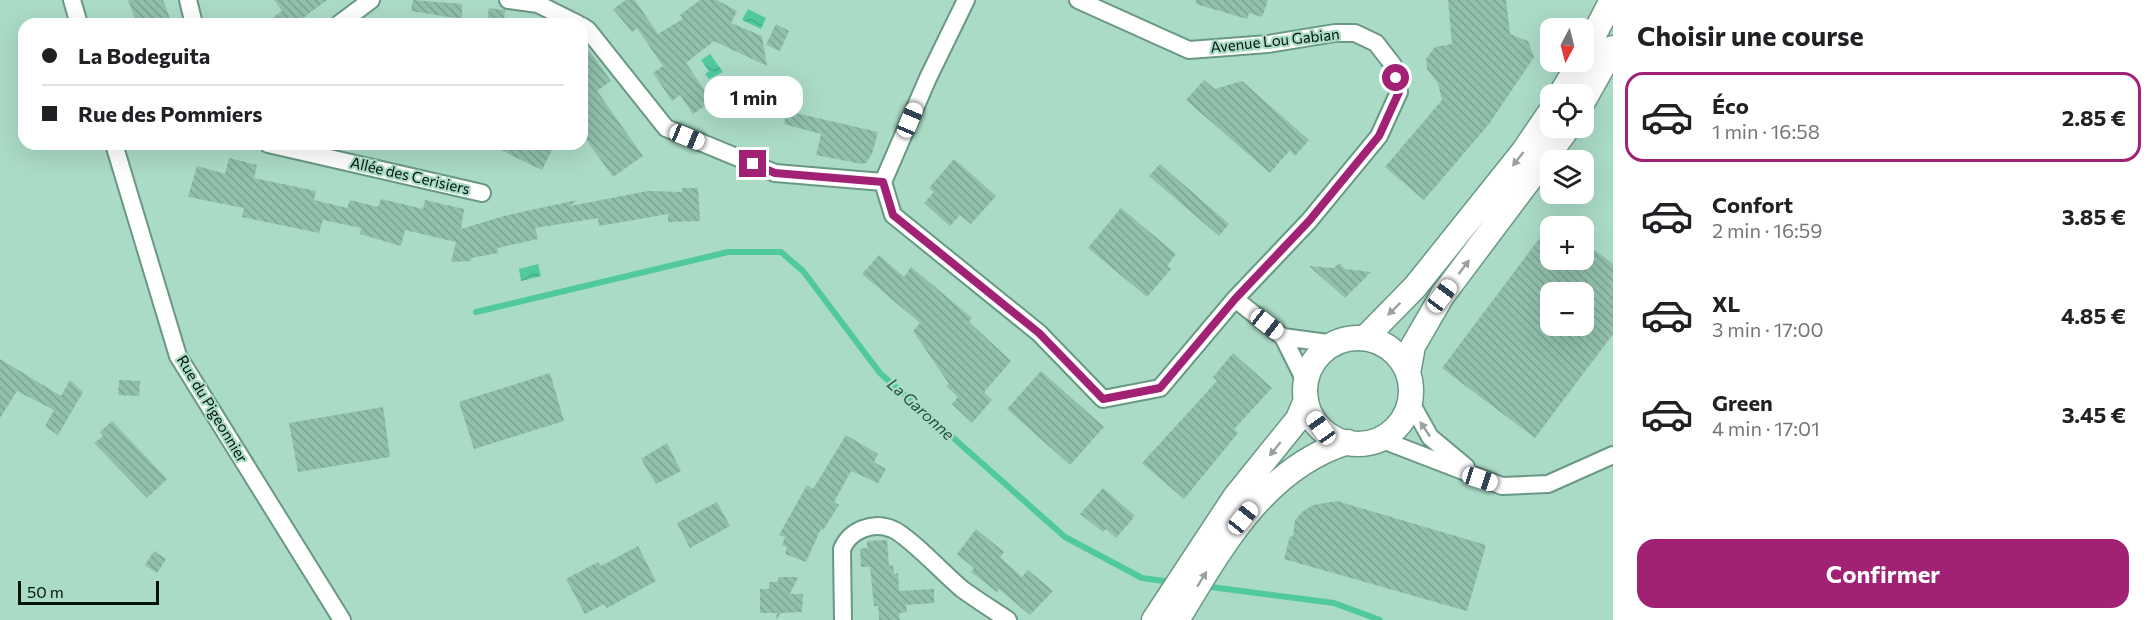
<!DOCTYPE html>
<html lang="fr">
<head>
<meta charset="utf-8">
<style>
  body { margin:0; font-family:Commissioner,sans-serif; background:#f6f6f6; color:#202124; height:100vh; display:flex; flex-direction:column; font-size:22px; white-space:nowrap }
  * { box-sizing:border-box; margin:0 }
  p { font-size:20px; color:#757577 }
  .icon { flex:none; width:33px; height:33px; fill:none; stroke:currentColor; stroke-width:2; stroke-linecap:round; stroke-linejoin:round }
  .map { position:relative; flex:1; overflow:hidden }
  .sheet { display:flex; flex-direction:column; background:#fff; width:540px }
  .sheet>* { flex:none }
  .hud { position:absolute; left:18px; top:18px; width:570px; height:132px; border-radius:18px; box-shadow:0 6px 24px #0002; display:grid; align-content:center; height:132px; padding:0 24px; background:#fff }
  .needle { width:39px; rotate:187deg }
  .controls { position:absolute; left:1540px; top:18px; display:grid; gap:12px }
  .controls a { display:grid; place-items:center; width:54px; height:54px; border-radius:12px; background:#fff; box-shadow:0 6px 24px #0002; font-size:30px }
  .scale { position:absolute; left:18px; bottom:15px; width:141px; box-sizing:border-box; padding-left:6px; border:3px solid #02130c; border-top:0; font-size:16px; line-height:21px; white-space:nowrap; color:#02130c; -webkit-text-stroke:4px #aadbc6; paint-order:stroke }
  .end { position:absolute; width:27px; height:27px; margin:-14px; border:8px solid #a12274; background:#fff; box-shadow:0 0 0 3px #fff }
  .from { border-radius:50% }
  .bubble { position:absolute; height:42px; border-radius:18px; background:#fff; box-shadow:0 6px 24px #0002; font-size:20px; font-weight:700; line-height:42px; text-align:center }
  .car { position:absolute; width:18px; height:36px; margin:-18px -9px; border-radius:8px; box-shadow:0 0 4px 2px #0007; background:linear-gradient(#fff 24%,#345 0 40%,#fff 0 76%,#345 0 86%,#fff 0) }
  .hud b { display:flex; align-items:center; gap:21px; height:57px; font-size:22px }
  .hud b+b { border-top:2px solid #e0e0e0 }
  .hud i { width:15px; height:15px; background:#202124 }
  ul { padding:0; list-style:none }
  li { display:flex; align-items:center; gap:18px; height:90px; margin:0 12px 9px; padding:0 12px; border:3px solid transparent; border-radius:18px }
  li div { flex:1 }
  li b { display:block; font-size:22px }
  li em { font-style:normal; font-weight:700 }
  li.on { border-color:#a12274 }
  li>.icon { width:54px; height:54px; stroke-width:1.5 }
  h2 { padding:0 24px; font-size:27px; line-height:72px }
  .primary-button { display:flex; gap:12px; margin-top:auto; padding:12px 24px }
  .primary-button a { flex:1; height:69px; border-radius:18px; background:#a12274; color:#fff; font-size:24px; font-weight:700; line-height:69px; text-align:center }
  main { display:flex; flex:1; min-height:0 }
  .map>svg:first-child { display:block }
  .water { fill:url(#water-waves) }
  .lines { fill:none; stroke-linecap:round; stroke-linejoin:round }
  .stream { stroke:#50c99f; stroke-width:6 }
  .building { fill:url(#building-back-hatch); fill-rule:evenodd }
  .minor-casing { stroke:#699884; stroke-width:20 }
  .secondary-casing { stroke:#699884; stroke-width:27 }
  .minor { stroke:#fff; stroke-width:16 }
  .secondary { stroke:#fff; stroke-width:24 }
  .oneway { fill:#9aa19e }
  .route { stroke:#a12274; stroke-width:8 }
  .labels { text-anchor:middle; stroke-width:4.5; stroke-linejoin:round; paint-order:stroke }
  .street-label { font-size:15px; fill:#02130c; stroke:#aadbc6 }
  .water-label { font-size:16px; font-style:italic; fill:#215240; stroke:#aadbc6 }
</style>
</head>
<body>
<main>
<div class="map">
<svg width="1613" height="620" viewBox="0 0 1613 620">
  <defs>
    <pattern id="water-waves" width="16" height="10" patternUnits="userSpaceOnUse" patternTransform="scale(1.5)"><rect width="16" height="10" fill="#50c99f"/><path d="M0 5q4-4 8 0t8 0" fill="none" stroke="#44ac88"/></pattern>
    <pattern id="building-back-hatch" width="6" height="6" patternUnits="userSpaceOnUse" patternTransform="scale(1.5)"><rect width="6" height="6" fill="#90c0ac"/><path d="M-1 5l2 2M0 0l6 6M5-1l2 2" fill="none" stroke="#7ba493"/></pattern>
  </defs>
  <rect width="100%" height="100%" fill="#aadbc6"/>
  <!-- water -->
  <path class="water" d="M748,9L766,18L761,29L742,20Z
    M710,54L723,72L709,79L705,74L709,71L701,60Z
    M780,82L792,88L779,110L777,106L771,103Z
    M538,264L541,276L521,281L519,269Z"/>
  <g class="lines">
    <!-- stream -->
    <path class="stream" d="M476,312L728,252H781L803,271L880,373L1065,537L1142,578L1172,582
      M1203,586L1334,603L1380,620"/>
  </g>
  <!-- building -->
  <path class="building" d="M128,0H163L171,21L159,24H137Z
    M274,0H327L295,24H264L282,11Z
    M413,0L462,4V19L411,11Z
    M626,0H635L658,34L683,19L680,15L700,0H717L737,11L731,23L762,36L767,66L714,41L686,63L712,101L693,114L680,95L672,101L653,73L663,66L637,28L632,32L613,9Z
    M1196,0H1268L1262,17L1249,13L1247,19L1196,4Z
    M1448,0H1506L1510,34L1528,41L1534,57L1489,124L1424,200L1385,167L1442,100L1438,83L1427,69L1426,59L1435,47L1452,44Z
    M489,8L505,10L504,24L487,21Z
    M776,24L789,31L780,51L766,45Z
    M582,41L611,81L597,91L643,156L613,177L582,134Z
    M1204,80L1215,89L1242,81L1309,140L1295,156L1290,150L1270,173L1186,100Z
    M755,91L758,116L743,117L740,92Z
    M787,111L878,132L872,154L866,163L862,164L816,155L821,134L784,124Z
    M488,144H555L542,170Z
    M229,158L257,165L254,178L316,191L314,200L347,208L350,200L378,207L381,199L423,209L425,200L464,209L461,229L504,216L577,200L570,206L648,191L682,192V188H698L700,221L668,222V214L599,226L598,218L535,228L538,239L497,248L498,253L471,258V261L451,262L456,242L405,230L401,246L360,234L361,228L323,220L319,233L242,217L244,208L188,197L197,166L225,174Z
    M954,159L996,196L971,224L960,215L950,226L924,203L934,192L929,188Z
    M1160,164L1229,224L1219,236L1149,176Z
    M1121,208L1176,254L1167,266L1171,269L1147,297L1088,248Z
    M1551,223V260H1584V242L1613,264V334L1535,438L1442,368ZM1551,292H1584V326H1551Z
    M879,255L904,277L911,267L972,318L969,322L1011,361L984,392L992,400L972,423L952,404L958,397L946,386L949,384L913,331L920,323L862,274Z
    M1340,263L1345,269L1371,272L1345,298L1309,266L1333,268Z
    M1233,353L1272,388L1234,429L1238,433L1184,499L1142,463L1217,381L1213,377Z
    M0,359L61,396L70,380L83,392L58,435L45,426L54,410L17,391L0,418Z
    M1041,371L1104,427L1070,465L1007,409Z
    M550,373L564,421L474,449L459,402Z
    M119,380L140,381L139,396L118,395Z
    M383,407L390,457L298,472L289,423Z
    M112,421L167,479L147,498L94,443L103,436L100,432Z
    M846,435L878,454L874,462L886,469L878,483L851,471L834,502L839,505L823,530L821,529L806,562L785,554L787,547L782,545L785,537L779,535L807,485L813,489Z
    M667,443L681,471L656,484L641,459Z
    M1103,488L1135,516L1116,538L1106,529L1103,532L1080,514Z
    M1337,501L1486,545L1467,611L1284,559L1290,536L1293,537L1295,520L1302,512L1313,505Z
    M717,502L730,526L690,548L677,523Z
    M976,529L1004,552L1000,557L1022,577L1028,570L1053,591L1030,615L999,589L997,592L971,572L974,568L957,554Z
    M887,540L889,566L893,565L894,574L898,573L899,591L934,589V603L906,605L907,612L899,613L900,620H879L878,606H874L870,567H861L860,549L867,548V541Z
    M638,546L656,581L607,608L604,604L585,614L566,579L598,562L601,566Z
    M154,551L166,559L157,573L145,565Z
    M778,577H798L790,594H803L802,612L781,613L776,620L777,613H760V589H769V582H778Z"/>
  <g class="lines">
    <defs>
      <path id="minor" d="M72,0L79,24
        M188,0L194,24
        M508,0L538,4L578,24
        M966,0L928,78L883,182L893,215L1039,333L1103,399L1160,388L1235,299
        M1078,0L1189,50L1268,44L1335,33H1355L1376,43L1393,65L1399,92L1379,136L1309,221L1235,299L1283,337
        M339,24L371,0
        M582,26L588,30L666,128L775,173L883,182
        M114,144L178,356L342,620
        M268,144L482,193
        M1306,383L1283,337L1335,344
        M1410,401L1430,437L1466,467
        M1380,439L1502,486L1548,484L1613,455
        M843,620L842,549C850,530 873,521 892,529C908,535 946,576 962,589C977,600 993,610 1008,620"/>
      <path id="secondary" d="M1584,54L1612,0
        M1561,94L1580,62
        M1584,100L1613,48
        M1365,338L1415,287L1523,152L1551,111
        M1305 391a53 53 0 1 1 106 0a53 53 0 1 1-106 0Z
        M1408,373L1413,346L1442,296L1568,128
        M1154,620L1235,497L1298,419L1306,400
        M1177,620C1220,550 1263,468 1348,442"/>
    </defs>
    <!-- minor casing -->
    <use href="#minor" class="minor-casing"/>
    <!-- secondary casing -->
    <use href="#secondary" class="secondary-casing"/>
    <!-- minor -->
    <use href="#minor" class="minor"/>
    <!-- secondary -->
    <use href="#secondary" class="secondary"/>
  </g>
  <!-- one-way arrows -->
  <defs><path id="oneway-solid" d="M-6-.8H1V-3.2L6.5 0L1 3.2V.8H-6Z" transform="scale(1.5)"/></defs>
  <g class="oneway">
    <use href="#oneway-solid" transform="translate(1518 159) rotate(128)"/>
    <use href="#oneway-solid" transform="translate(1464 267) rotate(-53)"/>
    <use href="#oneway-solid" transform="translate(1394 309) rotate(136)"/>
    <use href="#oneway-solid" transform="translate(1425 429) rotate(-124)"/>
    <use href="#oneway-solid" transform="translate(1275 449) rotate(129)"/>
    <use href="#oneway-solid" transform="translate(1202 579) rotate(-58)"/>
  </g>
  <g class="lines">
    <!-- route -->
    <path class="route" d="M753,164L775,173L883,182L893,215L1039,333L1103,399L1160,388L1235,299L1309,221L1379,136L1399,92L1396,78"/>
  </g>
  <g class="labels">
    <!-- street labels -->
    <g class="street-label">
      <text transform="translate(1275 41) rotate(-6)" y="5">Avenue Lou Gabian</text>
      <text transform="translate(410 176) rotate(13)" y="5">Allée des Cerisiers</text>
      <text transform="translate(212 409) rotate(59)" y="5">Rue du Pigeonnier</text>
    </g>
    <!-- water labels -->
    <g class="water-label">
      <text transform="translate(921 409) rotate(42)" y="6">La Garonne</text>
    </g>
  </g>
</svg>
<div class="controls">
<a><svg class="needle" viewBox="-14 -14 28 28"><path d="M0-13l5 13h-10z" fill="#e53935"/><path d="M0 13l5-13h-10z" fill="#757577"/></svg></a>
<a><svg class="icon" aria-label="locate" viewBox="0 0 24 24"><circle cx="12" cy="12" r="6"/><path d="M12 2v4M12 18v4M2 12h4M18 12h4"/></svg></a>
<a><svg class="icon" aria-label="layers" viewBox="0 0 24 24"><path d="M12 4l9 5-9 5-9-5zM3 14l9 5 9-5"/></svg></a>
<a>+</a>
<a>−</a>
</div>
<div class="scale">50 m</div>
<i class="end from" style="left:1396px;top:78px"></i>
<i class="end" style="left:753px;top:164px"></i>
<div class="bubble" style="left:704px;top:76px;width:99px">1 min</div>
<i class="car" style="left:910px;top:120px;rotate:23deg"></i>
<i class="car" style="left:687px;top:137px;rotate:112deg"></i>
<i class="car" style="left:1442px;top:296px;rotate:37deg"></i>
<i class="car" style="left:1267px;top:324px;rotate:128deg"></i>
<i class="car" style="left:1321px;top:428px;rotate:325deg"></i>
<i class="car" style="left:1480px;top:479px;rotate:108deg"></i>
<i class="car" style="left:1243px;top:518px;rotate:39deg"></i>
<div class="hud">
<b><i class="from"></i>La Bodeguita</b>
<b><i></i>Rue des Pommiers</b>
</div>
</div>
<section class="sheet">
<h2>Choisir une course</h2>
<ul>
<li class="on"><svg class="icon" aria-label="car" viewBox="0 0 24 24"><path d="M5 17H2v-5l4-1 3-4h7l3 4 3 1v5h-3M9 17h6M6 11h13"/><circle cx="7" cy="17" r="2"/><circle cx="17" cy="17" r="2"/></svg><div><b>Éco</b><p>1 min · 16:58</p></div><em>2.85 €</em></li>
<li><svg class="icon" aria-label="car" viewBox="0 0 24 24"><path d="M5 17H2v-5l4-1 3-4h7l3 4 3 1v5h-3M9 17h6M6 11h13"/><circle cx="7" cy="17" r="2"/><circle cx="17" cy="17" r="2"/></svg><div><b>Confort</b><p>2 min · 16:59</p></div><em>3.85 €</em></li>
<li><svg class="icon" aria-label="car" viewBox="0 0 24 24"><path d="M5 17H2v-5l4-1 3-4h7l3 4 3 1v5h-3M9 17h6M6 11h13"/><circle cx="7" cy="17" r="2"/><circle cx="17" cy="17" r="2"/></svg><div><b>XL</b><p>3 min · 17:00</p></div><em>4.85 €</em></li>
<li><svg class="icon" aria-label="car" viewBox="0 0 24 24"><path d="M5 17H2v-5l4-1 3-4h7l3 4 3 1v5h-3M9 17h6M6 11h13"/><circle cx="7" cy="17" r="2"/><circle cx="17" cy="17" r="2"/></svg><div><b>Green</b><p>4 min · 17:01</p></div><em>3.45 €</em></li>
</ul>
<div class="primary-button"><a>Confirmer</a></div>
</section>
</main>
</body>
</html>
